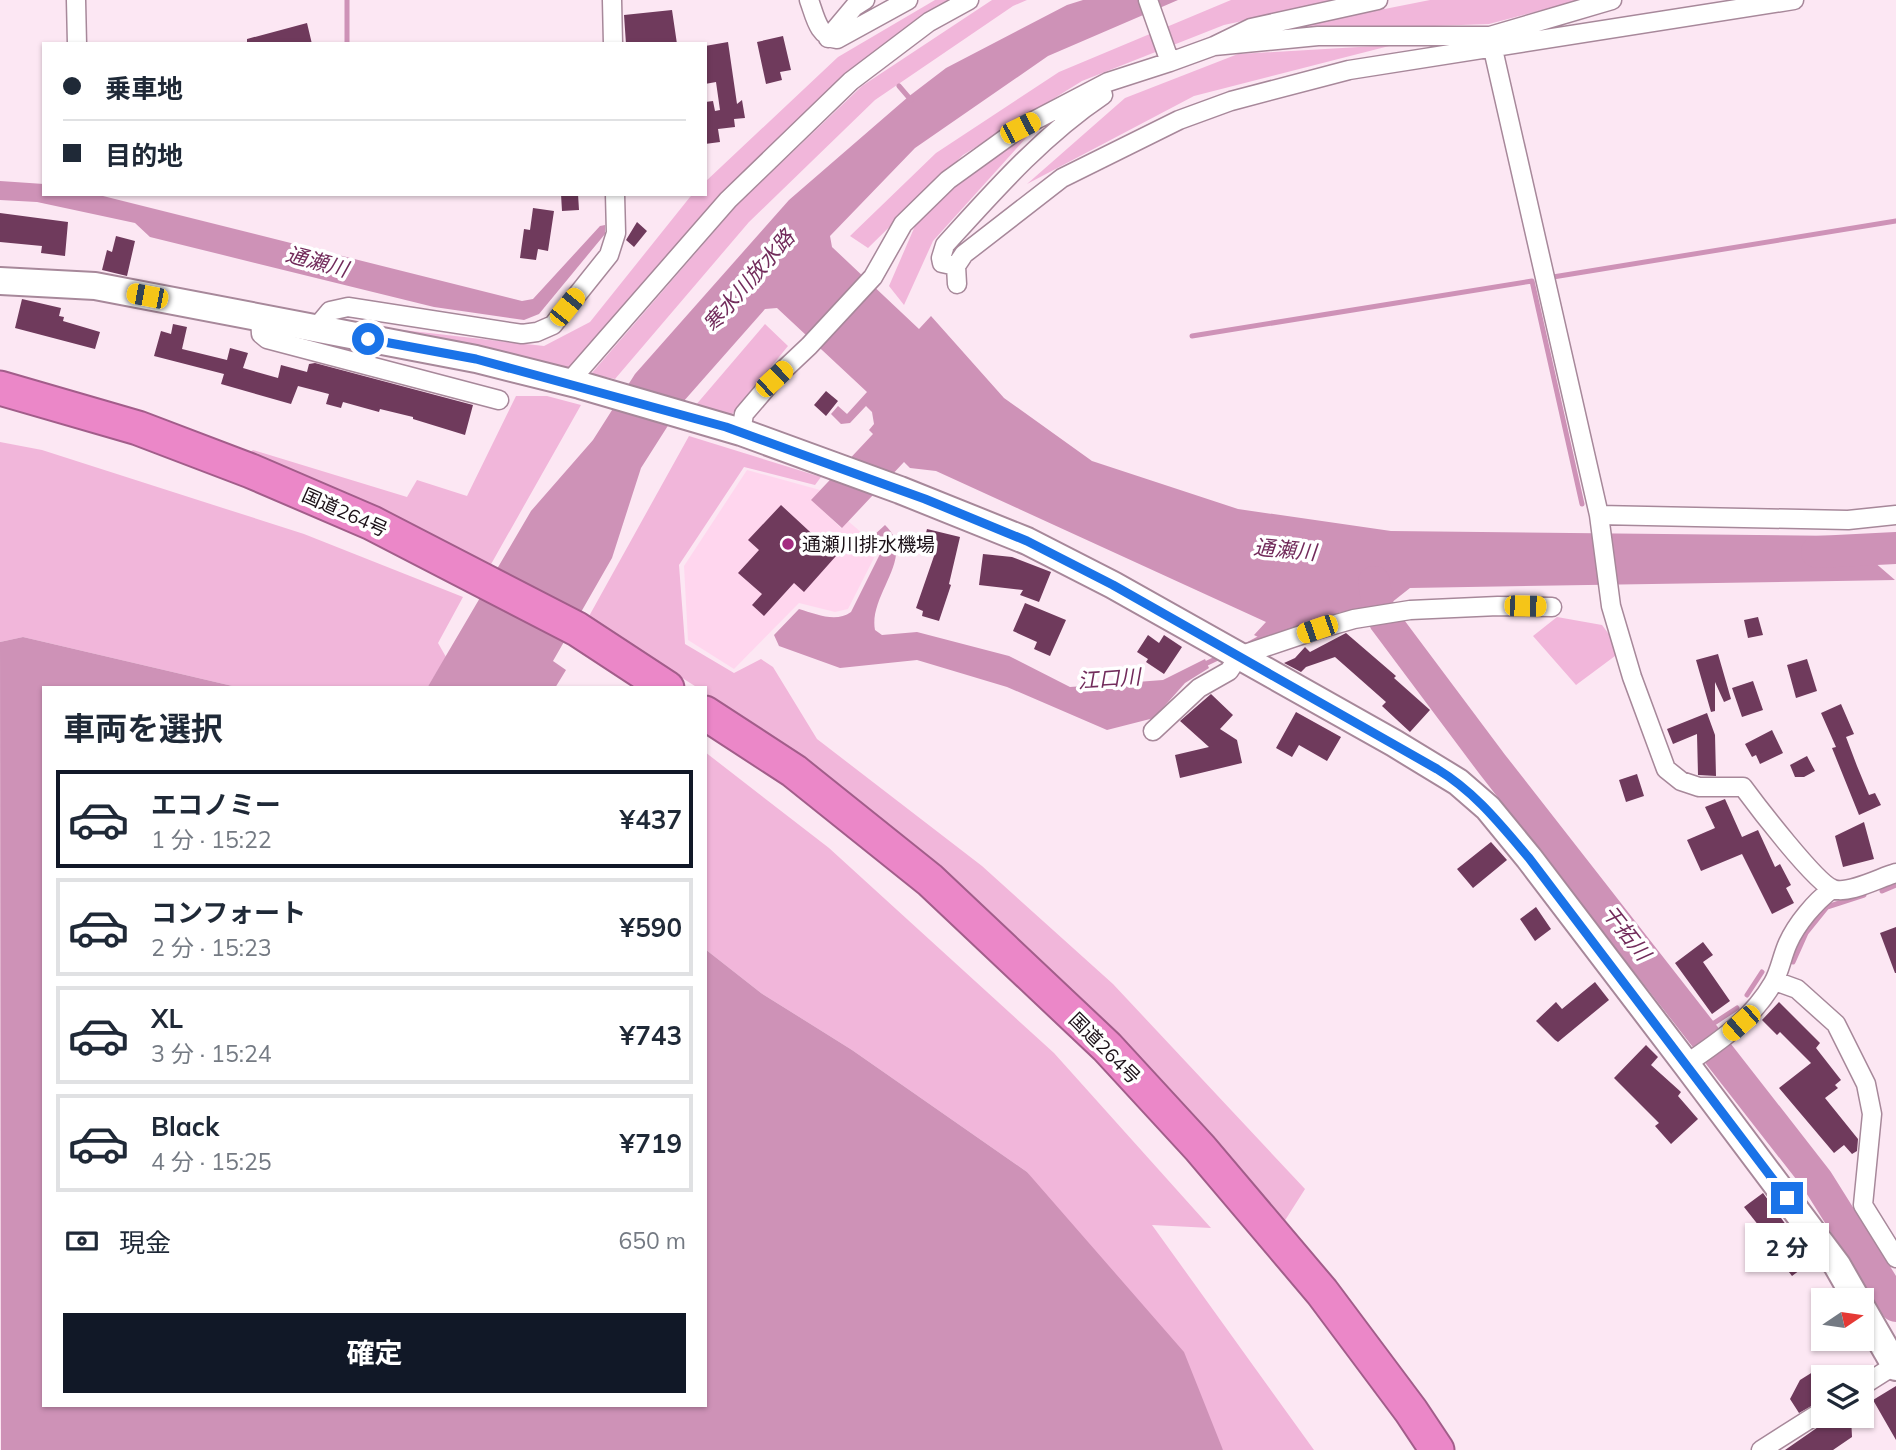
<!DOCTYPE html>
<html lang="ja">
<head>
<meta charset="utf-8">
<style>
  body { margin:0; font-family:Mulish,"Noto Sans JP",sans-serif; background:#f2f2f3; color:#1f2937; height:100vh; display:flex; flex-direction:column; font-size:26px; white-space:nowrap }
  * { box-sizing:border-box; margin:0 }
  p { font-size:23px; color:#747a83 }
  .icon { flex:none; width:38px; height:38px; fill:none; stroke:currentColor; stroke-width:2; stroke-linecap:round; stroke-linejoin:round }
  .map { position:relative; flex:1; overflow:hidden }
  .drawer { position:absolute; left:42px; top:686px; width:665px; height:721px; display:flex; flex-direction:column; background:#fff; border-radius:0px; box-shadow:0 2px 5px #0004 }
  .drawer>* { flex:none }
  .guide { position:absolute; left:42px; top:42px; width:665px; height:154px; border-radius:0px; box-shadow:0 2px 5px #0004; display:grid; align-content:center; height:154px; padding:0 21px; background:#fff }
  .needle { width:46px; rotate:77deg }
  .tools { position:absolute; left:1811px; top:1288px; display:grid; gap:14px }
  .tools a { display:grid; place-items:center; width:63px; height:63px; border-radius:0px; background:#fff; box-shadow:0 2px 5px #0004; font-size:35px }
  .end { position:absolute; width:32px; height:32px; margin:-16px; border:9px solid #1a73e8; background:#fff; box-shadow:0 0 0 4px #fff }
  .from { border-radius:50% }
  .bubble { position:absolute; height:49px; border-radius:0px; background:#fff; box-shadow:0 2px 5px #0004; font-size:23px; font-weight:700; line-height:49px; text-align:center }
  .car { position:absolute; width:21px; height:42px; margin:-21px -10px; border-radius:9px; box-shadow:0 0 5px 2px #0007; background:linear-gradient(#f5c518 24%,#345 0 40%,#f5c518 0 76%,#345 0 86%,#f5c518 0) }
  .guide b { display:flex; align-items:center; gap:24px; height:66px; font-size:26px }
  .guide b+b { border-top:2px solid #e0e1e3 }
  .guide i { width:18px; height:18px; background:#1f2937 }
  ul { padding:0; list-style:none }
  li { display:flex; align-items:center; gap:21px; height:98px; margin:0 14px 10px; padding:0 7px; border:4px solid #e0e1e3; border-radius:0px }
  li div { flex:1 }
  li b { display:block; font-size:26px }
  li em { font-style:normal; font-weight:700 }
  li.selected { border-color:#111827 }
  li>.icon { width:63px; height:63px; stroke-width:1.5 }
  h2 { padding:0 21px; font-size:32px; line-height:84px }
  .pay { display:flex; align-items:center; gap:18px; height:77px; padding:0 21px; font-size:26px }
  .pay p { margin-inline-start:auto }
  .primary-button { display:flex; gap:14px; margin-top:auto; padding:14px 21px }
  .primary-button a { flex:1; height:80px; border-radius:0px; background:#111827; color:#fff; font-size:28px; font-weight:700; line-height:80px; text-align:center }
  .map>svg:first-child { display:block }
  .built { fill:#ffd6ee }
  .green { fill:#f1b6da }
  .water { fill:#ce92b7 }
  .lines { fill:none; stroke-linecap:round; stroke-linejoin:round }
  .stream { stroke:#ce92b7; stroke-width:5 }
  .river { stroke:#ce92b7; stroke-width:32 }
  .building { fill:#6f3a5c }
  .street-casing { stroke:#a7889a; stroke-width:21 }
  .secondary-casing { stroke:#a7889a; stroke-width:30 }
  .highway-casing { stroke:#a25d8a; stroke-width:37 }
  .street { stroke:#fff; stroke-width:18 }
  .secondary { stroke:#fff; stroke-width:26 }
  .highway { stroke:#eb87c8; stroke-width:33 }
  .route { stroke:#1a73e8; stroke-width:9 }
  .poi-dot { fill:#a42b81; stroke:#fff; stroke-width:2.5 }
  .labels { text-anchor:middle; stroke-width:7; stroke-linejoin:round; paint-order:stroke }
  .street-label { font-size:19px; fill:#1b1017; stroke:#fff }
  .poi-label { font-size:19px; fill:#1b1017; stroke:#fff; text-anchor:start }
  .water-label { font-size:21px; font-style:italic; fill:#722b5b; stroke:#fff }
</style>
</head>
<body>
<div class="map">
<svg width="1896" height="1450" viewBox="0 0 1896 1450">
  <rect width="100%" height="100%" fill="#fce7f3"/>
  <!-- built -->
  <path class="built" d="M747,470L820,490L812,500L841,528L848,521L869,539L876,554L848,609L835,612L799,603L734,669L688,640L684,566Z"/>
  <!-- green -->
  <path class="green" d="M935,0H955L921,19L569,371L359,325L544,346L590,322L690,197L693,194H705V182L838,57Z
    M992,0H1027L1013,6L875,100L749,222L615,379L591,374L738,204L862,86Z
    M1231,0H1337L1224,25L1082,81L963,155L868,248L850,236L936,153L1059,72Z
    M1430,0H1581L1489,24L1269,32Z
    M1393,45L1194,96L1027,184L1125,98L1238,54Z
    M1034,129L933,241L904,305L889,286L915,226L959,183Z
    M765,324L788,346L729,418L695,406Z
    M516,396H547L581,405L490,566L247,455L253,450L407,497L417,480L467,496Z
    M689,436L821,477L815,485L744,467L679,565L685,644L734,673L761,659L773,667L817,739L982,866L1113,984L1305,1189L1284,1222L1112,1032L957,881L811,762L705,693V688H698L588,618Z
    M0,442L42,450L304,534L463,597L438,643L446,657L427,688H241L23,637L0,642Z
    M1557,617L1602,625L1614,641L1615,656L1576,685L1533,636Z
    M705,752L829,848L1054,1053L1211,1228L1152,1225L1314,1450H1223L1027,1172L852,1050L761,993L705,949Z"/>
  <!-- water -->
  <path class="water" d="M1083,0H1178L1048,56L915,148L830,236L832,247L919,329L931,316L1004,398L1092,461L1238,509L1391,531L1844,536L1895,580L1410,588L1391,603L1362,611L1341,612L1272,644L1254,635L1266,622L936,471L910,468L904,462L842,528L811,500L873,434L869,430L874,424L872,412L866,406L850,423L841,424L831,414L838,406L847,414L867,392L777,308L765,309L683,402L641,468L612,558L553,661L566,670L555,688H427L531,511L593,440L635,374L789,200L908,97L946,68L1067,5Z
    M0,181L44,184V194H95L522,301L533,299L600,226L605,225V234L539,314L524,320L434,307L150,237L135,223L37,202L0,200Z
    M885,525C918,556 868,594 875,630L882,635L917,632L1009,656L1070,687L1163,680L1205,659L1209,668L1185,683L1154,718L1107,730L1007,687L917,660L840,668L779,646L774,635L799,609C816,614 836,623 851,612L880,554L873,536Z
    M23,637L241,688H44V1405H705V949L761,993L852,1050L1027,1172L1184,1352L1223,1450H1L0,642Z"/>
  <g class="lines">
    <!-- stream -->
    <path class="stream" d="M347,44V0
      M899,86L911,100
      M1553,277L1896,221
      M1192,336L1532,281L1582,504
      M1247,645L1266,635
      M1203,665L1222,656
      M1882,891L1896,885
      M1793,962L1806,933L1827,907L1864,895
      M1747,995L1762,972
      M1702,1031L1737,1008"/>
    <!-- river -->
    <path class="river" d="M1817,552L1896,548
      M1374,582L1378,607L1385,621L1492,764L1817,1180L1896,1306"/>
  </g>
  <!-- building -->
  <path class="building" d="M672,10L677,44H626L624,15Z
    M307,23L312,44H247V39Z
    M783,36L791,70L780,72L782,80L766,84L757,42Z
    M728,42L737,104L742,100L745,118L734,119L735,127L718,129L720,142L705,144V102L713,101L715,111L720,110L716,82L705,84V46Z
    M561,194H578L579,210L562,211Z
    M533,208L554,211L548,251L538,249L536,260L520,258L524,229L530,230Z
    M0,213L68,222L65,256L41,253L42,246L0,242Z
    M637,222L647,231L634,247L626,240Z
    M116,236L135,241L127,276L102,270L107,250L112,252Z
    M22,299L61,308L59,316L64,317L63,321L100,332L95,349L15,328Z
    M173,324L187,327L182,349L227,360L230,348L248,353L243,368L278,378L281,365L307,372L309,364L315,363L473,405L465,435L413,419V417L380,409L379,412L343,402L341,408L326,404L329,394L298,386L291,404L221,384L224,374L154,356L161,331L171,334Z
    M826,391L838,401L826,416L814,405Z
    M781,505L836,556L804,592L794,583L764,616L752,605L762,594L738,573L759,550L748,540Z
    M927,529L960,537L949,584L951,585L939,621L922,616L923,611L916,608L934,556L921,553Z
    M983,554L1012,557L1051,572L1039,602L1020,595L1023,590L979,585Z
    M1025,603L1066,620L1050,656L1034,649L1037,642L1013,631Z
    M1758,617L1763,635L1748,638L1744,620Z
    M1346,633L1396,676L1394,678L1430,710L1410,732L1382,706L1386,702L1335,657L1306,667L1301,672L1284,663L1295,658L1305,647L1310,652Z
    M1148,635L1159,643L1164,635L1182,647L1164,674L1146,662L1148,659L1137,652Z
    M1718,654L1731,699L1724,702L1715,682V711L1711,712L1696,660Z
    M1807,659L1817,691L1796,698L1787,665Z
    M1753,681L1763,710L1742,717L1732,688Z
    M1211,694L1233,715L1220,729L1237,740L1242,763L1180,778L1175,755L1209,747L1180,721Z
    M1841,704L1854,734L1846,737L1857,766L1869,795L1875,793L1881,805L1859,815L1832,748L1836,747L1821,713Z
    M1296,712L1341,737L1327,761L1299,745L1292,757L1276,748Z
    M1707,713L1715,735L1716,776L1698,775L1697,734L1673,744L1667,729Z
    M1772,730L1783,753L1760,764L1756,755L1752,757L1745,744Z
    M1807,756L1815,771L1804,777H1795L1790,765Z
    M1637,774L1644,796L1626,802L1619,780Z
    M1725,799L1742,837L1758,830L1775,867L1780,864L1791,885L1786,888L1794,903L1772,914L1742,854L1701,871L1687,840L1715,828L1705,807Z
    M1864,822L1874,859L1843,867L1835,836Z
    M1491,842L1507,860L1473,888L1457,869Z
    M1536,907L1551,929L1535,941L1520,919Z
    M1896,927V973H1895L1880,933Z
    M1703,942L1713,955L1703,962L1730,1001L1712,1014L1675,963Z
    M1595,982L1609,1000L1558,1042L1555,1040L1536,1021L1556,1002L1562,1009Z
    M1779,1002L1820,1043L1816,1048L1841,1080L1835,1085L1838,1088L1825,1098L1858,1139L1857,1151L1852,1154L1844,1145L1834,1153L1779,1088L1811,1063L1780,1032L1777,1035L1762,1020Z
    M1646,1045L1658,1057L1651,1065L1681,1092L1678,1096L1698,1119L1671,1144L1655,1126L1659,1123L1614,1078Z
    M1763,1193L1812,1261L1792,1276L1771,1248L1774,1245L1744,1207Z
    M1824,1365V1399L1799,1413L1790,1399L1800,1380Z
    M1896,1386V1440L1873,1400Z
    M1834,1416H1851L1852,1437L1833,1450H1785Z"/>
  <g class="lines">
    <defs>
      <path id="street" d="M76,0L77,44
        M612,0L613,44
        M809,0C815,16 818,37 837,39L908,0
        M1612,0L1490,36L1599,515L1611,606L1632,677L1666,769L1681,781L1699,787H1743C1757,806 1816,883 1833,889C1848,895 1881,877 1896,873
        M828,38L854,7L865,0
        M1214,46L1318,36H1490
        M1170,62L1214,46L1251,28L1378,0
        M956,266L942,263L941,258L945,245C994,191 1042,136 1103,95
        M957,284L956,266L964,254L1062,178L1179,120L1231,101L1349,70L1794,0
        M260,318L261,334L267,339L499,400
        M315,329L330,311L348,307L522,334L537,332L553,325L609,255L616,233L615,194
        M569,382L728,200L851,81L929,22L969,0
        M741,432L744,414L774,379L809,346L873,277L903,224L948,180L1020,128L1108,82L1170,62L1148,0
        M1599,515L1848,520L1896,515
        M1153,731L1199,688L1229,671L1239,656L1316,630L1354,619L1410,610L1498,606L1552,607
        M1775,981L1797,989L1836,1024L1866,1084L1872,1114L1863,1205L1896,1258
        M1686,1064C1720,1041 1752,1019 1773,983C1780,971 1782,956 1788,943C1797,923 1815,902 1832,889
        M1862,1386L1895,1365
        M1761,1450L1824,1410"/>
      <path id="secondary" d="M0,281L95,286L476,359L580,385L741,432L900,490L1027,541L1113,585L1394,743L1458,782L1488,808L1529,858L1686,1064L1837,1265L1857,1300
        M1862,1308L1896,1367"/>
      <path id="highway" d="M0,388L138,428L251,471L372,523L577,629L667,688
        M705,713L794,771L930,880L1107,1047L1200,1148L1322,1292L1411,1411L1437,1450"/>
    </defs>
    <!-- street casing -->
    <use href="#street" class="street-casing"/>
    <!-- secondary casing -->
    <use href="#secondary" class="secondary-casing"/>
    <!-- highway casing -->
    <use href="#highway" class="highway-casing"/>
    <!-- street -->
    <use href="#street" class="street"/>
    <!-- secondary -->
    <use href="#secondary" class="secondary"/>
    <!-- highway -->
    <use href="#highway" class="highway"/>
  </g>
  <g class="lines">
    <!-- route -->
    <path class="route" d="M368,339L476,359L726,427L925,499L1027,541L1113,585L1437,769C1475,792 1500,824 1529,858L1787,1198"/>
  </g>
  <!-- markers -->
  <circle class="poi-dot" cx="788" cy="544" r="7"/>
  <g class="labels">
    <!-- street labels -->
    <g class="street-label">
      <text transform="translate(345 512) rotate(24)" y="7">国道264号</text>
      <text transform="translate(1105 1048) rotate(45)" y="7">国道264号</text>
    </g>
    <!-- poi labels -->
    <g class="poi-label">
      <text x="802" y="551">通瀬川排水機場</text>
    </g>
    <!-- water labels -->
    <g class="water-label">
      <text transform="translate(317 262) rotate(15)" y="7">通瀬川</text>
      <text transform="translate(749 281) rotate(-49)" y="7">寒水川放水路</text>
      <text transform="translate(1285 550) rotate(5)" y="7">通瀬川</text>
      <text transform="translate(1109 679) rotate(-4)" y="7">江口川</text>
      <text transform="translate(1626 933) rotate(52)" y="7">干拓川</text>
    </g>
  </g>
</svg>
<div class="tools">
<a><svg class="needle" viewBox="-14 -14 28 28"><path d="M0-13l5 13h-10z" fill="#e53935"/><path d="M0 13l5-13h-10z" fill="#747a83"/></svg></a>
<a><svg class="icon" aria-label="layers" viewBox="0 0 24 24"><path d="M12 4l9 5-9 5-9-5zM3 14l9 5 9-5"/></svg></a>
</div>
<i class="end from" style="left:368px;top:339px"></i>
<i class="end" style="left:1787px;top:1198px"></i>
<div class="bubble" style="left:1745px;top:1223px;width:84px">2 分</div>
<i class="car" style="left:1020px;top:128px;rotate:63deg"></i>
<i class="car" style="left:147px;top:296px;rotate:281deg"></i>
<i class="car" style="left:567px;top:307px;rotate:39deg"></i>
<i class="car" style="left:774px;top:379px;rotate:47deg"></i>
<i class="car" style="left:1525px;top:606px;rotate:91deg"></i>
<i class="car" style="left:1317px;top:629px;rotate:251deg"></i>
<i class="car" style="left:1741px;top:1023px;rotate:229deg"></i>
<div class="guide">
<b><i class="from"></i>乗車地</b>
<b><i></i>目的地</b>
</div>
<section class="drawer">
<h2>車両を選択</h2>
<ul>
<li class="selected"><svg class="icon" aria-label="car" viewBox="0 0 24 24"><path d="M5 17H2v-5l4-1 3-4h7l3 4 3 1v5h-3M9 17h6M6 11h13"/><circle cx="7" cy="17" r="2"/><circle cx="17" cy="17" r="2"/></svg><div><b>エコノミー</b><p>1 分 · 15:22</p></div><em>¥437</em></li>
<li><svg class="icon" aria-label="car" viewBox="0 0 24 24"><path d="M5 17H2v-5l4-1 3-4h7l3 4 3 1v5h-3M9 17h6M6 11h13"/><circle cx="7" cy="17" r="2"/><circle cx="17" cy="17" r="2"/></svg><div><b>コンフォート</b><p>2 分 · 15:23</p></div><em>¥590</em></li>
<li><svg class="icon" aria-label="car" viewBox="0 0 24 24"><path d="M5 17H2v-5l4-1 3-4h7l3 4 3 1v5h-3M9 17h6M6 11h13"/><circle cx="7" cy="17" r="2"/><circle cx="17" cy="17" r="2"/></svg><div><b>XL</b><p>3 分 · 15:24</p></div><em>¥743</em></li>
<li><svg class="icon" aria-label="car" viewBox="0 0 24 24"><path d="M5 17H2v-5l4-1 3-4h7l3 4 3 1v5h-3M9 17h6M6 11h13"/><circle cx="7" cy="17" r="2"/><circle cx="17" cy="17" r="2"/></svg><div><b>Black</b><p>4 分 · 15:25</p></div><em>¥719</em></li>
</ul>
<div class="pay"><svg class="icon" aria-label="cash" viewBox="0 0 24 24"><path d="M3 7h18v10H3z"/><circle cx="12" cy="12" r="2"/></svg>現金<p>650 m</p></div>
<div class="primary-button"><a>確定</a></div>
</section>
</div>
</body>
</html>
